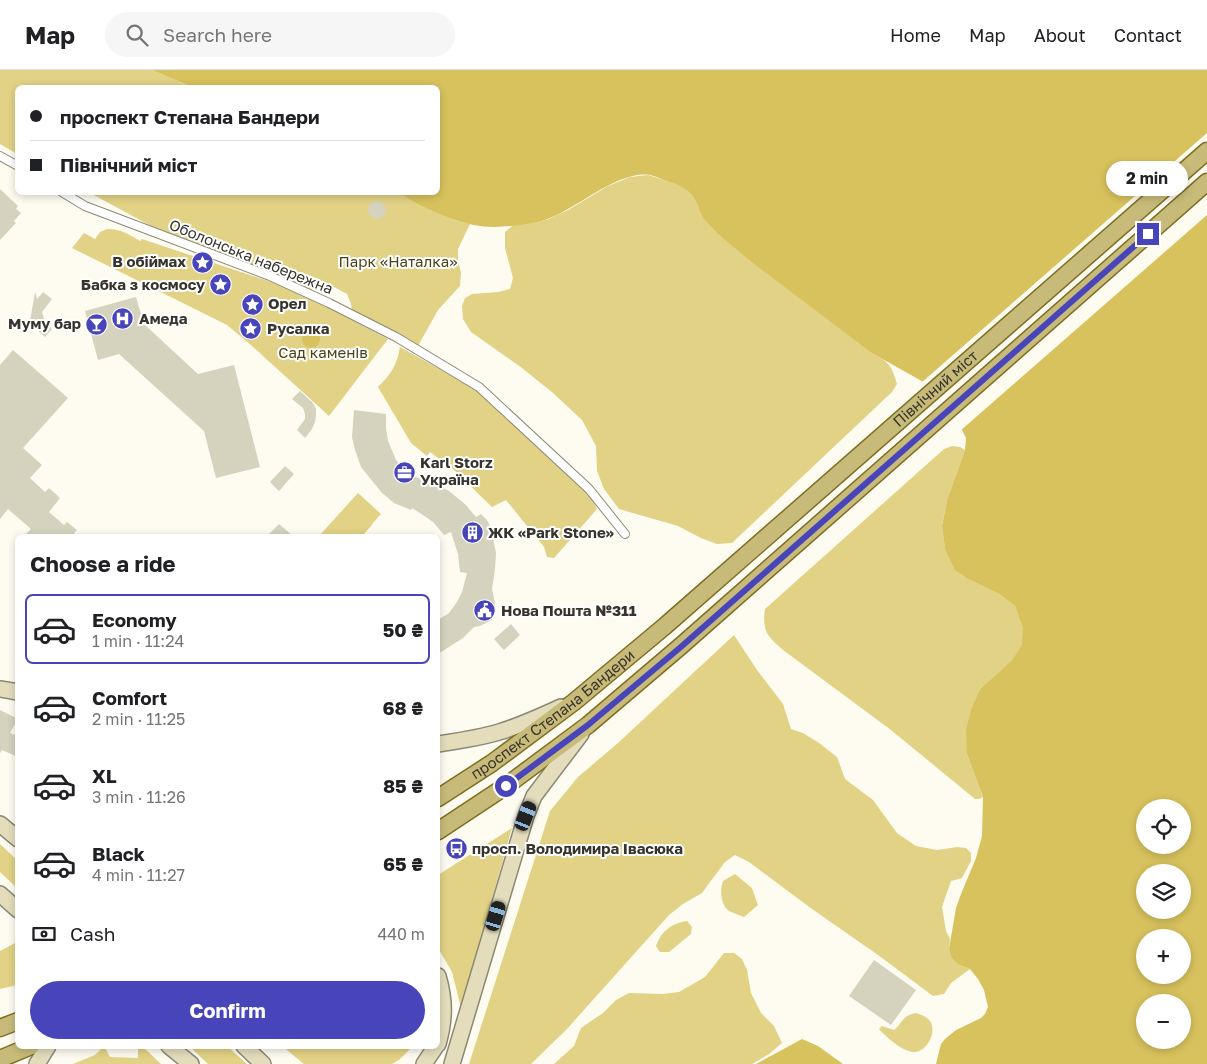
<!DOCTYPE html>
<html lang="en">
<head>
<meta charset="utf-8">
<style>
  body { margin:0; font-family:"Golos Text",sans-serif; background:#f6f6f6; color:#202124; height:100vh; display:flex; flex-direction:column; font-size:19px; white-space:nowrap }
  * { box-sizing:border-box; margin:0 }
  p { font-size:16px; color:#757577 }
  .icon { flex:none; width:28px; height:28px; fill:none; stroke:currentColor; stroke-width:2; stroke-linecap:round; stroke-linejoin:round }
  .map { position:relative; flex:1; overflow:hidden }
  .sheet { position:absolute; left:15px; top:464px; width:425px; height:515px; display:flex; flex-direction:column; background:#fff; border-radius:8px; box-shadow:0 2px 8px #0003 }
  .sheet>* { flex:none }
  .top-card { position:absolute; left:15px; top:15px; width:425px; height:110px; border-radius:8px; box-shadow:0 2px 8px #0003; display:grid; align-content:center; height:110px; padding:0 15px; background:#fff }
  .fabs { position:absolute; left:1136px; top:729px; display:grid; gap:10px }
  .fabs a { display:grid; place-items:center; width:55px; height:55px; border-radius:50%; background:#fff; box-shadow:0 2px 8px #0003; font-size:25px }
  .end { position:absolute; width:22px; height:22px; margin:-11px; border:6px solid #4845bb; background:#fff; box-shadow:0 0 0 2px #fff }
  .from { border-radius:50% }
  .bubble { position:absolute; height:35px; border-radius:18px; background:#fff; box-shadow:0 2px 8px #0003; font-size:16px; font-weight:700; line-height:35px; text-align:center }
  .car { position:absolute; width:15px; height:30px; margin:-15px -8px; border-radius:6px; box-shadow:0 0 4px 1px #0007; background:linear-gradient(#222 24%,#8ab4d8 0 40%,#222 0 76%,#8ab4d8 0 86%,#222 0) }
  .top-card b { display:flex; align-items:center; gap:18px; height:48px; font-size:19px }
  .top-card b+b { border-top:1px solid #e0e0e0 }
  .top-card i { width:12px; height:12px; background:#202124 }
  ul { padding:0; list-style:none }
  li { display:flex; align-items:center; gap:15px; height:70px; margin:0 10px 8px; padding:0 5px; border:2px solid transparent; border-radius:8px }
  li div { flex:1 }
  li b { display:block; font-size:19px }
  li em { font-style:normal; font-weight:700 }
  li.current { border-color:#4845bb }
  li>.icon { width:45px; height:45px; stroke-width:1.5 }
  h2 { padding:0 15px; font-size:22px; line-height:60px }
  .pay { display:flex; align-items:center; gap:12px; height:55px; padding:0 15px; font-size:19px }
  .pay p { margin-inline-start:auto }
  .primary-button { display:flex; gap:10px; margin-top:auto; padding:10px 15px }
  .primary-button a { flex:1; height:58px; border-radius:30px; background:#4845bb; color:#fff; font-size:20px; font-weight:700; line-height:58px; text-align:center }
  header { display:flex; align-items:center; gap:30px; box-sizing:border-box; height:70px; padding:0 25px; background:#fff; border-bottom:1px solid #e0e0e0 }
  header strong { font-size:24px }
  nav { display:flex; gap:28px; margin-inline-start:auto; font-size:18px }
  .search { width:350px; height:45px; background:#f6f6f6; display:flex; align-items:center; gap:12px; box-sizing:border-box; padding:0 18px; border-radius:28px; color:#757577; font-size:19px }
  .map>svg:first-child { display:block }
  .green { fill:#e2d285 }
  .water { fill:#d7c25d; fill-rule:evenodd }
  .pier { fill:#fefcf0 }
  .building { fill:#d5d2be }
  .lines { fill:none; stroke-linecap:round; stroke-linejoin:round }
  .pedestrian-casing { stroke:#8b8876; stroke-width:10 }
  .secondary-casing { stroke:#8b8876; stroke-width:18 }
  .primary-casing { stroke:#7d6e24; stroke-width:19 }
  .pedestrian { stroke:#fff; stroke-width:8 }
  .secondary { stroke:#e3ddbc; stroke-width:15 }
  .primary { stroke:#c8bb79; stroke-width:16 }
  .route { stroke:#4845bb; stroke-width:6 }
  .labels { text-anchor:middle; stroke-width:4; stroke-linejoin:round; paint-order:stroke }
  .street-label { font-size:15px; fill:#36342d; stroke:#fff }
  .poi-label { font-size:15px; font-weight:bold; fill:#36342d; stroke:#fff; text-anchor:start }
  .park-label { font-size:15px; fill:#4c4318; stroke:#fff }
</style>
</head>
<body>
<header>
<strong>Map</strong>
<div class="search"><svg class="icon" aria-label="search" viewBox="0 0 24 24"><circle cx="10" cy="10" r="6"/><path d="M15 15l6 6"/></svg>Search here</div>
<nav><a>Home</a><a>Map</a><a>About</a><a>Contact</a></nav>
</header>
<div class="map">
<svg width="1207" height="994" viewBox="0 0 1207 994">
  <rect width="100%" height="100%" fill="#fefcf0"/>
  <!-- green -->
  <path class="green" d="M0,0H152L192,17L18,18L17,84L0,74Z
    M648,105L672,112L686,119L695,126L699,139L705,149L736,179L870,282C888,292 891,293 897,314L892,322L732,473L717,474L701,468L678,456L619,439L604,419L597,401L596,376L582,350L553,323L522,298L471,262L463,249L462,236L465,228L472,224L498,222L510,219L513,208L505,178V162L513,155L528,154L549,149L568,140L608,116L630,107Z
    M90,123H398L455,150L470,154L458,179V191L461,203L460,216L438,240L418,276L352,241L351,234L347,224C332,216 327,211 311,220L164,163Z
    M107,159C122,159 128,164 140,171L142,169L280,215L327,237L388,269L329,346L252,276L227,255L72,178L84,163L95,169L100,162Z
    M400,277L477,320L590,423L597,439L554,488L547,487L544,477L506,430L492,437L452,398L430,382L427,386L411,373L378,317C391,304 397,295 400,277Z
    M952,376L960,377L965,380L947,430L942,455L945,479L970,510L999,524L1015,536L1023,557V575L1012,590L981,618L967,684L983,727L979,729H975L891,660L783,580C767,566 762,561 765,539L944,379Z
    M358,423L381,444L372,454V455L362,466H319Z
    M734,565L757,600L783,634L791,659L803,663L819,673L837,687L845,709L873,730L897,763L916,776L937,780L957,777L966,778L971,783V791L962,808L951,811L942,837L946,861L950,869L949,879L959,895L970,899L951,913L944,924L933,926L878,885L812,839L749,792L735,785L725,792L702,823L683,834L669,845L566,960L531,994H469L550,741L578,707L618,673Z
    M512,758L461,938L452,902L438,878V805Z
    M0,774L17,790V818L0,802Z
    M735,804L752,818L758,835L744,847C739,845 733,843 729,841C720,834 720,820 723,811Z
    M687,851L692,857L691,864L669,882H660L656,876C661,861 672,853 687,851Z
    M17,872V915L0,919V881Z
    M724,883H734L742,889L747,900L751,923L761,943L774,956L782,973L769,984L752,994H554L574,976L581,958L603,943L616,930L629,923L663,924L679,922L705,907Z
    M916,943C921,945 926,946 930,951C937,961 928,981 915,982C904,983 886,967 879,959L882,956L894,960C904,952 901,946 916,943Z
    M104,976L110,987L138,988V976H142L161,994H73L95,985Z
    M189,976H227L247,994H208Z
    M282,976H413L399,990L392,994H304Z"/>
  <!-- water -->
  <path class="water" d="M152,0H1207V994H936L941,974L945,969L956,960L981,948L985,944L988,937L984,920L978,909L970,899L959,895L952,888L949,879L956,838L961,824L976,788L982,766L983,727L967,684L966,660L972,637L981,618L1012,590L1022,575L1023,558L1015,536L999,524L970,510L955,500L945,479L942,456L947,430L965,380L966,368L953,342L927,314L870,282L753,193C738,181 718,165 705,150C696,138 699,127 685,119C679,115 672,112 664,110C660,108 655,106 650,105C619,100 579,137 550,148C533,155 512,156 494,157C467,157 441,145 418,134C411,130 405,126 398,123L438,122V18L192,17ZM1145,738H1182V775H1145ZM1145,802H1182V840H1145ZM1145,868H1182V905H1145ZM1145,932H1182V970H1145Z
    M302 269a9 9 0 1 1 18 0a9 9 0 1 1-18 0Z
    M802,969L818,976L843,994H756Z"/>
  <!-- pier -->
  <path class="pier" d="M1207,63V145L960,361L951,344L925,316L921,313Z"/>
  <!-- building -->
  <path class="building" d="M0,119L18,136L16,139L21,143L14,151L16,153L0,170Z
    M368 140a9 9 0 1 1 18 0a9 9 0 1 1-18 0Z
    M35,222L37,229L43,222L52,229L42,242L45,252L52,259L45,267L35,258L33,253L29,257Z
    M136,227L144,254L198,304L234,295L260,397L216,408L204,361L119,284L98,290L85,241Z
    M13,280L68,328L23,378L42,395L30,408L45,422L49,418L60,428L49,442L64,455L67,452L77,460L74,463L77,466H24L31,459L8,439L0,449V295Z
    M300,321L313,333L316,339V346L315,352L312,359L305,368L297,360L305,349V344L303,338L292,329Z
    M354,340L386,344V358L388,371L396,390L403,398L413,406L434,413L449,421L466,435L476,447L481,444L487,450L491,458L496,483L495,499L492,519L495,533L492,550L480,556L474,557L463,568L438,584V550L449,543L457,532L462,522L467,503L460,502L458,484L451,462L444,465L433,452L426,447L412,438L411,440L394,433L382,423L361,397L355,380L352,367Z
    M285,396L294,404L279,421L270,412Z
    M279,454L293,466H267Z
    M511,554L520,565L504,580L494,569Z
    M0,640L18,649L10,663L18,666V687L2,680L0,683Z
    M874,890L916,920L891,955L849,926Z"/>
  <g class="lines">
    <defs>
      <path id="pedestrian" d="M0,86L18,96
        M62,122L85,136L270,206L329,233L396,267L479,317L589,419L625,464"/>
      <path id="secondary" d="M0,619L18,622
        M438,674C458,671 479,668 499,662C520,656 541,646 561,637
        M0,754L18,769
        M0,824L18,840
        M438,906C445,930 445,949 438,974
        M169,976L191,994
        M244,976L263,994
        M37,994L48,976
        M424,994L436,976
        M452,994L526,746L534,726L581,664"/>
      <g id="primary">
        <path id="s1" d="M438,728L492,693L574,632L665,556L1207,81"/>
        <path d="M438,761L506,716L588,655L682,575L1207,112"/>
        <path d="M0,958L18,951"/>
        <path d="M0,989L31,976"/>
      </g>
    </defs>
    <!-- pedestrian casing -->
    <use href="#pedestrian" class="pedestrian-casing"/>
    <!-- secondary casing -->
    <use href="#secondary" class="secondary-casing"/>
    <!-- primary casing -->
    <use href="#primary" class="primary-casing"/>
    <!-- pedestrian -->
    <use href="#pedestrian" class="pedestrian"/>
    <!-- secondary -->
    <use href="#secondary" class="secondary"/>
    <!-- primary -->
    <use href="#primary" class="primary"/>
  </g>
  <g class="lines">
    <!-- route -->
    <path class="route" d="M506,716L588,655L682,576L1148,164"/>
  </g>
  <!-- icons -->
  <defs>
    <symbol id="sight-disc" viewBox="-11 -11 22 22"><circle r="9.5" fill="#4845bb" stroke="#fff"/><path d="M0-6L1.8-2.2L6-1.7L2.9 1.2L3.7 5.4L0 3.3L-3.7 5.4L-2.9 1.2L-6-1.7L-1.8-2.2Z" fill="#fff"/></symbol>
    <symbol id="hospital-disc" viewBox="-11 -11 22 22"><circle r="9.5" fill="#4845bb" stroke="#fff"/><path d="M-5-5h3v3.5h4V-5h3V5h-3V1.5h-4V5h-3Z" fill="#fff"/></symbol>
    <symbol id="bar-disc" viewBox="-11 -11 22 22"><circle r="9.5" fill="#4845bb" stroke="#fff"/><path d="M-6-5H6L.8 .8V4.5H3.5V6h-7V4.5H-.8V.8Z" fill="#fff"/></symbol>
    <symbol id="office-disc" viewBox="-11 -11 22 22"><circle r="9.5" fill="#4845bb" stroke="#fff"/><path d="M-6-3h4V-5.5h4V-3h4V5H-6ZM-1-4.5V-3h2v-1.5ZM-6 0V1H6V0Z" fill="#fff"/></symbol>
    <symbol id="building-disc" viewBox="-11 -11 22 22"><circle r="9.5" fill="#4845bb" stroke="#fff"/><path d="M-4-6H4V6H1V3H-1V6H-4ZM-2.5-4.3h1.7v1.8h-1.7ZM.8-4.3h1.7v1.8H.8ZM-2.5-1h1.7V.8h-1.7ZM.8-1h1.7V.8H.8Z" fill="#fff"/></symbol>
    <symbol id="civic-disc" viewBox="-11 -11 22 22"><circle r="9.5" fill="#4845bb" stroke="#fff"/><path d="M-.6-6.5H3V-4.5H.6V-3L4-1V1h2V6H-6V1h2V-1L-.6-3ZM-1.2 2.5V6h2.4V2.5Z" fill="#fff"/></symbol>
    <symbol id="bus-disc" viewBox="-11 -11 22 22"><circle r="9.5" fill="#4845bb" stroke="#fff"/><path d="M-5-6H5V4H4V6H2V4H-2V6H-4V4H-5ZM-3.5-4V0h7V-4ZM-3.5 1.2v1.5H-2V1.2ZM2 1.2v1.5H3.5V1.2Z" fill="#fff"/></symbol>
  </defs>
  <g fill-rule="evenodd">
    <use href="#sight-disc" x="190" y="180" width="25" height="25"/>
    <use href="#sight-disc" x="208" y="202" width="25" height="25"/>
    <use href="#sight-disc" x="240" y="222" width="25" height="25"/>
    <use href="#hospital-disc" x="110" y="236" width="25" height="25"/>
    <use href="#bar-disc" x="84" y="242" width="25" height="25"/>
    <use href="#sight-disc" x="238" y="246" width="25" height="25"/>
    <use href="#office-disc" x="392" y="390" width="25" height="25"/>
    <use href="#building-disc" x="460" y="450" width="25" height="25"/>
    <use href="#civic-disc" x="472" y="528" width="25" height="25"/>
    <use href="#bus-disc" x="444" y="766" width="25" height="25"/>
  </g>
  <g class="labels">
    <!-- street labels -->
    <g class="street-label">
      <text transform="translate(251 187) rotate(22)" y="5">Оболонська набережна</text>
      <text dy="5" stroke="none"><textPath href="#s1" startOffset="645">Північний міст</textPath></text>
      <text dy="5" stroke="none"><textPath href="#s1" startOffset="142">проспект Степана Бандери</textPath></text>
    </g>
    <!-- poi labels -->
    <g class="poi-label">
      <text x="186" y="197" text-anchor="end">В обіймах</text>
      <text x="205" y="220" text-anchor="end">Бабка з космосу</text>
      <text x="268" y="239">Орел</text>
      <text x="139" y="254">Амеда</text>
      <text x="81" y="259" text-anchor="end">Муму бар</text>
      <text x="267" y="264">Русалка</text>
      <text x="420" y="398">Karl Storz<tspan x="420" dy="17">Україна</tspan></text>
      <text x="488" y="468">ЖК «Park Stone»</text>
      <text x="501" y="546">Нова Пошта №311</text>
      <text x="472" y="784">просп. Володимира Івасюка</text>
    </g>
    <!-- park labels -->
    <g class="park-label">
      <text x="398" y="197">Парк «Наталка»</text>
      <text x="323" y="288">Сад каменів</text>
    </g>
  </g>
</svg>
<div class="fabs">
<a><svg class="icon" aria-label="locate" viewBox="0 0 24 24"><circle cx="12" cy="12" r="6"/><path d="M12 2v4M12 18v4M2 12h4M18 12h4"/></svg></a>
<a><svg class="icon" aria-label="layers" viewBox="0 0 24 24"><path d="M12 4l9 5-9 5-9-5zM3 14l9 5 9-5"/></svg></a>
<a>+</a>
<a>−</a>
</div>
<i class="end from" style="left:506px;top:716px"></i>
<i class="end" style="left:1148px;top:164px"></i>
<div class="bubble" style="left:1106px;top:91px;width:82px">2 min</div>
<i class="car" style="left:526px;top:746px;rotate:22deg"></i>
<i class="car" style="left:496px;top:846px;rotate:17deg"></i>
<div class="top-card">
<b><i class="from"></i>проспект Степана Бандери</b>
<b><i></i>Північний міст</b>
</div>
<section class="sheet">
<h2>Choose a ride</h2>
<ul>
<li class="current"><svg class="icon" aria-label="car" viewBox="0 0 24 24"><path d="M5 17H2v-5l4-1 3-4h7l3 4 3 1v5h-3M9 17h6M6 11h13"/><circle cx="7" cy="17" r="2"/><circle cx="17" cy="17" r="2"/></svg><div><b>Economy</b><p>1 min · 11:24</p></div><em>50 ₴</em></li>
<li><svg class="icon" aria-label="car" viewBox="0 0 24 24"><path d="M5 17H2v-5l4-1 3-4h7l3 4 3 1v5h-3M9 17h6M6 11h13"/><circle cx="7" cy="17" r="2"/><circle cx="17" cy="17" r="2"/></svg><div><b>Comfort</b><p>2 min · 11:25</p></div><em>68 ₴</em></li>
<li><svg class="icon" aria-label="car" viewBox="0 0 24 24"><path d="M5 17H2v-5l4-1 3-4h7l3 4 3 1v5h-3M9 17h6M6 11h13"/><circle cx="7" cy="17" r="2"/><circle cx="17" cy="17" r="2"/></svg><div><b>XL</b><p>3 min · 11:26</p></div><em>85 ₴</em></li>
<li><svg class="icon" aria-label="car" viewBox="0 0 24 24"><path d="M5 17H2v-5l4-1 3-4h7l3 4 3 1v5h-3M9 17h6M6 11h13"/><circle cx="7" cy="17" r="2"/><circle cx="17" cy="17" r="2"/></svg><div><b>Black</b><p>4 min · 11:27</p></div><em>65 ₴</em></li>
</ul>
<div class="pay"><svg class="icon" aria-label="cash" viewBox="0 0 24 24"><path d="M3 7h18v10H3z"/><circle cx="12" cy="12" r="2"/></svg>Cash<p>440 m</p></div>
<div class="primary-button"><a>Confirm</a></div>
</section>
</div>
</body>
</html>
